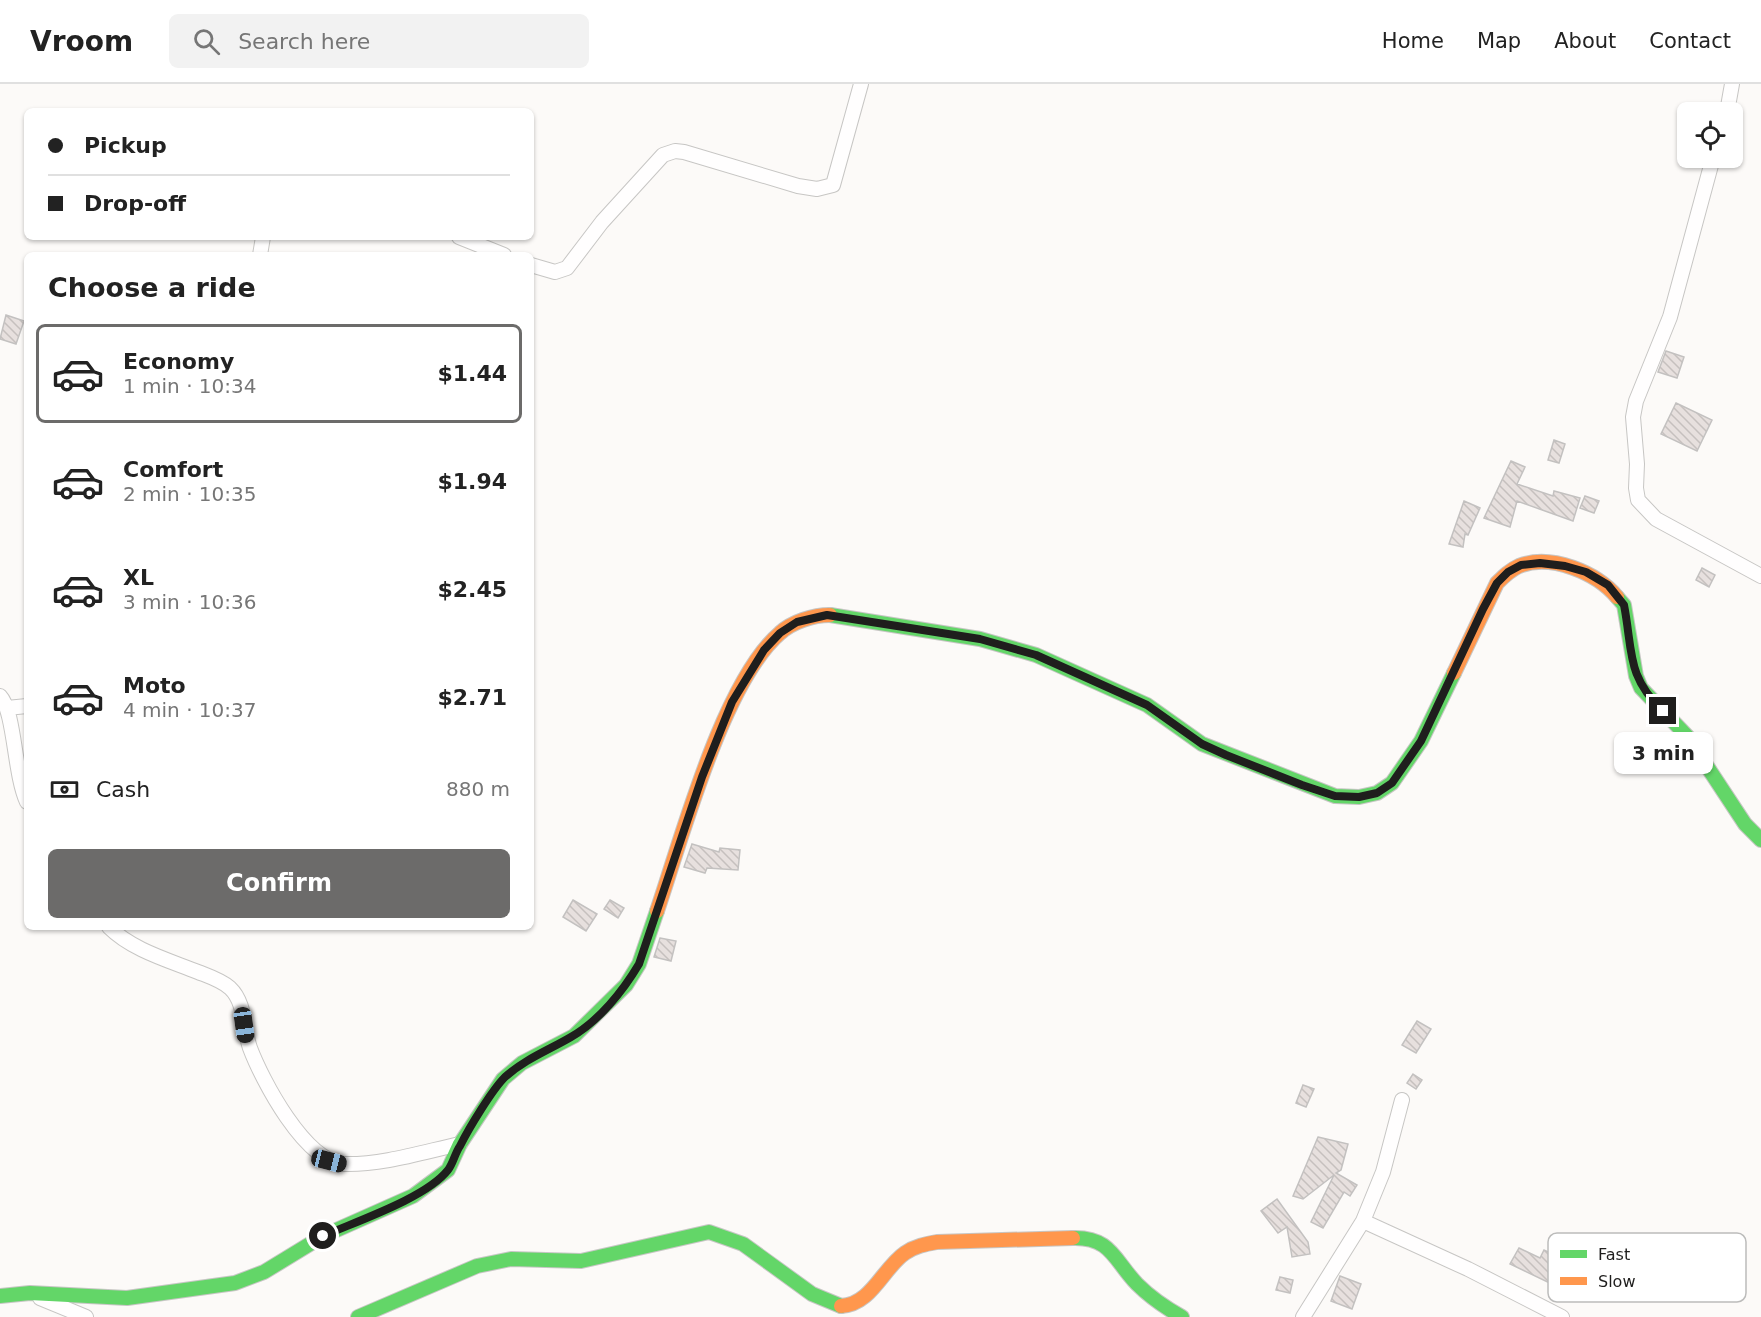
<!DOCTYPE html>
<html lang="en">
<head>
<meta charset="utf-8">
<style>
  body { margin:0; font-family:"DejaVu Sans",sans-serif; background:#f2f2f2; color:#222; height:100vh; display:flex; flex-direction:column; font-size:22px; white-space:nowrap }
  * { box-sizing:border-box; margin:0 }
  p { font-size:20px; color:#767676 }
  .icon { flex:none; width:33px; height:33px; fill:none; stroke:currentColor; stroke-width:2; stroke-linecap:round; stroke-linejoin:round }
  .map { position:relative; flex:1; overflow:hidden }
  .details { position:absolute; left:24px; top:168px; width:510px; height:678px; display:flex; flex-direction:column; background:#fff; border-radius:9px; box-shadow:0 2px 4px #0004 }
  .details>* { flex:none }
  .top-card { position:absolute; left:24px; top:24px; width:510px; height:132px; border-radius:9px; box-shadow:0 2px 4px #0004; display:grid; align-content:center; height:132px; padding:0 24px; background:#fff }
  .controls { position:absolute; left:1677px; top:18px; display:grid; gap:12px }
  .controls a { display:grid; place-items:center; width:66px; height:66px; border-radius:9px; background:#fff; box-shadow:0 2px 4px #0004; font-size:30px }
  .end { position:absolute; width:27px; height:27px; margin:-14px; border:8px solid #1f1e1d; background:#fff; box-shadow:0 0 0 3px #fff }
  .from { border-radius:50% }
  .bubble { position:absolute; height:42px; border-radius:9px; background:#fff; box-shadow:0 2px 4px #0004; font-size:20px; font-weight:700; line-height:42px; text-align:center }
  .car { position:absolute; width:18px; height:36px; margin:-18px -9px; border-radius:8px; box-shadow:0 0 4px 2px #0007; background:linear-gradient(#222 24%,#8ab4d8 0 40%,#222 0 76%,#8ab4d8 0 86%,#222 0) }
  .top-card b { display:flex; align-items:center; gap:21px; height:57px; font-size:22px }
  .top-card b+b { border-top:2px solid #e0e0e0 }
  .top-card i { width:15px; height:15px; background:#222 }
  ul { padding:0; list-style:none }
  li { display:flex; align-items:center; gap:18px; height:99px; margin:0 12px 9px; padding:0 12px; border:3px solid transparent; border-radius:9px }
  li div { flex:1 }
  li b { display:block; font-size:22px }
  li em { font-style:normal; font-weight:700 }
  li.active { border-color:#6c6b6a }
  li>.icon { width:54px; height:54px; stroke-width:1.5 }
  h2 { padding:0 24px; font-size:27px; line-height:72px }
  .pay { display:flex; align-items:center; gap:15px; height:66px; padding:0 24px; font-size:22px }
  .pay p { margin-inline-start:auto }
  .cta { display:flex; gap:12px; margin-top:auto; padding:12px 24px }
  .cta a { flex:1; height:69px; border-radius:9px; background:#6c6b6a; color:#fff; font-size:24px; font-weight:700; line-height:69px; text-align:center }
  header { display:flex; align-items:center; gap:36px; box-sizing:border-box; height:84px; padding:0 30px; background:#fff; border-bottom:2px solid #e0e0e0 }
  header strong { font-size:28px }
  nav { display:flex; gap:33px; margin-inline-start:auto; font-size:21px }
  .search { width:420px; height:54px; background:#f2f2f2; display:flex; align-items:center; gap:15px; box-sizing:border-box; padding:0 21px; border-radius:9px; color:#767676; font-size:22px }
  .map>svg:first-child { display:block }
  .building { fill:url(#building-back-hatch); stroke:#c3c1c0; stroke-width:1.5 }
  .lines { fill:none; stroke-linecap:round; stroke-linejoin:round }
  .street-casing { stroke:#c7c6c4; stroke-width:16 }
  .fast-casing { stroke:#c7c6c4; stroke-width:16 }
  .slow-casing { stroke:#c7c6c4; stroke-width:16 }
  .street { stroke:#fffefe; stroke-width:14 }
  .fast { stroke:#63d668; stroke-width:14 }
  .slow { stroke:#ff974d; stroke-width:14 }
  .route { stroke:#1f1e1d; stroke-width:8 }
  .key { fill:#fff; stroke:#bcbcbb; stroke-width:1.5 }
  .key-label { font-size:16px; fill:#1f1e1d }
</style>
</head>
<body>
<header>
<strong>Vroom</strong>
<div class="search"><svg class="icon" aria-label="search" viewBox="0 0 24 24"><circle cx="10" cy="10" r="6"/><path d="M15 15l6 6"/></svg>Search here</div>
<nav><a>Home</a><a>Map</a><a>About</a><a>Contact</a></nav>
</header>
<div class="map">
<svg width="1761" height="1233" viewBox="0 0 1761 1233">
  <defs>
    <pattern id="building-back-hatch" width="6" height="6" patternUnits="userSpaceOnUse" patternTransform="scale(1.5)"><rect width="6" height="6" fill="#e7e0de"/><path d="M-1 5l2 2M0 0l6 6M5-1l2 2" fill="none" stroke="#c6c0be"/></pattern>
  </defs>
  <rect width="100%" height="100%" fill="#fcfaf8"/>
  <!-- building -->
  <path class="building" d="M6,231L24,237L16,260L0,255Z
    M1666,267L1684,273L1677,294L1658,288Z
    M1676,319L1712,336L1697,367L1661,350Z
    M1554,356L1565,360L1559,379L1548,376Z
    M1511,377L1525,383L1517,400L1553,412L1554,407L1580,414L1573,437L1517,417L1510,443L1484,434Z
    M1585,412L1599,417L1594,429L1580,424Z
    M1464,417L1480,424L1468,451L1465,450L1463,463L1449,460Z
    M1702,484L1715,491L1709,503L1696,496Z
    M692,760L719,768L720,764L740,766L738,786L707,784L705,789L684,783Z
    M573,816L597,830L586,847L563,833Z
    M610,816L624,824L618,834L604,825Z
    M660,854L676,857L671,877L654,873Z
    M1417,937L1431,945L1416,969L1402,961Z
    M1413,990L1422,996L1416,1005L1407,999Z
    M1303,1001L1314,1005L1306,1023L1296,1019Z
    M1318,1053L1348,1060L1341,1086L1336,1089L1357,1101L1350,1112L1344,1108L1323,1144L1311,1138L1334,1091L1303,1115L1293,1112Z
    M1277,1115L1308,1158L1310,1170L1292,1173L1287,1143L1278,1149L1261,1127Z
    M1519,1164L1540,1174L1544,1166L1559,1173L1553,1187L1574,1199L1564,1214L1550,1206L1554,1201L1510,1180Z
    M1340,1192L1361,1200L1352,1225L1331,1217Z
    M1280,1193L1293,1196L1290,1209L1276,1206Z"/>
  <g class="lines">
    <defs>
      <path id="street" d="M1727,28L1732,0
        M1713,74L1670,233L1636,317L1633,333L1637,380L1636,404L1638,416L1656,435L1761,492
        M459,153L504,171
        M260,171L263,153
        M531,181L555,188L567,184L602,138L663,71L675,67L684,68L798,102L817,105L833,101L861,0
        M0,612C15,628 14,690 27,718
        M7,624L27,622
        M109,843C132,866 168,876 198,888C208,892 221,896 230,904C246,919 243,945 250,964C262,996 305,1078 344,1080C382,1081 423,1068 460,1060
        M1402,1016L1383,1088L1363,1137L1468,1185L1562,1233
        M40,1214L86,1233
        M1303,1233L1363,1137"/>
      <path id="fast" d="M1617,513L1624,521L1636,592L1641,604L1687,652L1745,740L1761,756
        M830,531L980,555L1036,571L1147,621L1202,660L1335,712L1359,713L1377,709L1392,699L1421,657L1454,589
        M1073,1154C1111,1153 1114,1176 1137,1200C1150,1213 1166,1224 1182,1233
        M0,1212L30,1209L127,1214L235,1199L264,1188L323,1152L413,1112L448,1086L460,1060L503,995L522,979L574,952L626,901L639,880L657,827
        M358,1233L477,1182L511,1175L581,1177L709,1148L743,1160L812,1210L841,1222"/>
      <path id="slow" d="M1454,589L1497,499C1504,492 1510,486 1519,482C1551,469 1597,489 1617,513
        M657,827C682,754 723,598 780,549C792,538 813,531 830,531
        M841,1222C871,1221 883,1184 905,1169C915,1162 926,1160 937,1158L1073,1154"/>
    </defs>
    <!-- street casing -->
    <use href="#street" class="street-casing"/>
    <!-- fast casing -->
    <use href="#fast" class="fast-casing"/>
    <!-- slow casing -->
    <use href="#slow" class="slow-casing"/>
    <!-- street -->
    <use href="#street" class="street"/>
    <!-- fast -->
    <use href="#fast" class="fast"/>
    <!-- slow -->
    <use href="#slow" class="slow"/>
  </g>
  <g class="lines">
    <!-- route -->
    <path class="route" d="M323,1152C357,1137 426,1114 448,1086C453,1080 455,1069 460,1062C469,1044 492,1006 505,993C525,975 549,966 571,953C599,937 623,907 639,880L702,693L732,618L764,566L780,549L797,538L827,531L980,555L1036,571L1147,621L1202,660L1226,671L1302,701L1335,712L1359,713L1377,709L1392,699L1421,657L1483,525L1497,499L1508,488L1521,481L1540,479L1565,482L1586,488L1608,501L1624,521C1633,567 1626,592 1663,627"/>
  </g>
  <!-- legend -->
  <rect x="1548" y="1149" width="198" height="69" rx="9" class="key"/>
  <rect x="1560" y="1166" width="27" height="8" fill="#63d668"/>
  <rect x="1560" y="1193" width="27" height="8" fill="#ff974d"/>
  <g class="key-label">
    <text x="1598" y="1176">Fast</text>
    <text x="1598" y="1203">Slow</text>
  </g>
</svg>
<div class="controls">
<a><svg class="icon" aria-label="locate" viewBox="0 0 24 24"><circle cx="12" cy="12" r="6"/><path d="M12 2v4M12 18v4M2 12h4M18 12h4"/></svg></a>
</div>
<i class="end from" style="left:323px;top:1152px"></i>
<i class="end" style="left:1663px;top:627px"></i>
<div class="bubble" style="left:1614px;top:648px;width:99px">3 min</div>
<i class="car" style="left:244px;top:941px;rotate:172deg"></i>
<i class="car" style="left:329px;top:1077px;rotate:104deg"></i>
<div class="top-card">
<b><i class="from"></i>Pickup</b>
<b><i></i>Drop-off</b>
</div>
<section class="details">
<h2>Choose a ride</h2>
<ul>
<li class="active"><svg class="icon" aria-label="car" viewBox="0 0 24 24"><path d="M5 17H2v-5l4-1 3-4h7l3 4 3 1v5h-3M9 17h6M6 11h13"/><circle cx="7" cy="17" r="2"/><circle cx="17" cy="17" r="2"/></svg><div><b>Economy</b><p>1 min · 10:34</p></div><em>$1.44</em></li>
<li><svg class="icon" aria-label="car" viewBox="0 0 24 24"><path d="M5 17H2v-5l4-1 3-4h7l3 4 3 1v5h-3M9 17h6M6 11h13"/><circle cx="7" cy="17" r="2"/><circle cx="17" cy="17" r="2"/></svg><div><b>Comfort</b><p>2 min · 10:35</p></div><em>$1.94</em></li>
<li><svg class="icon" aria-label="car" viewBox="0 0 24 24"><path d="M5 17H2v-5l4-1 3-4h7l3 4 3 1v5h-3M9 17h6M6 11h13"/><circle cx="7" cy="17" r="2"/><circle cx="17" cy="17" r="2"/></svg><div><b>XL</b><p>3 min · 10:36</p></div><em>$2.45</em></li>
<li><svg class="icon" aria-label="car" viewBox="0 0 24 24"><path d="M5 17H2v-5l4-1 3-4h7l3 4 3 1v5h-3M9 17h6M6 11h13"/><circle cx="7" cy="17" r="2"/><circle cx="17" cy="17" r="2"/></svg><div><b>Moto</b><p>4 min · 10:37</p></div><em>$2.71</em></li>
</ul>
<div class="pay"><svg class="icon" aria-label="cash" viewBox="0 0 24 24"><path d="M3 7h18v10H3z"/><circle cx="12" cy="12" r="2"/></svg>Cash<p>880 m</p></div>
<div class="cta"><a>Confirm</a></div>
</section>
</div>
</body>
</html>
